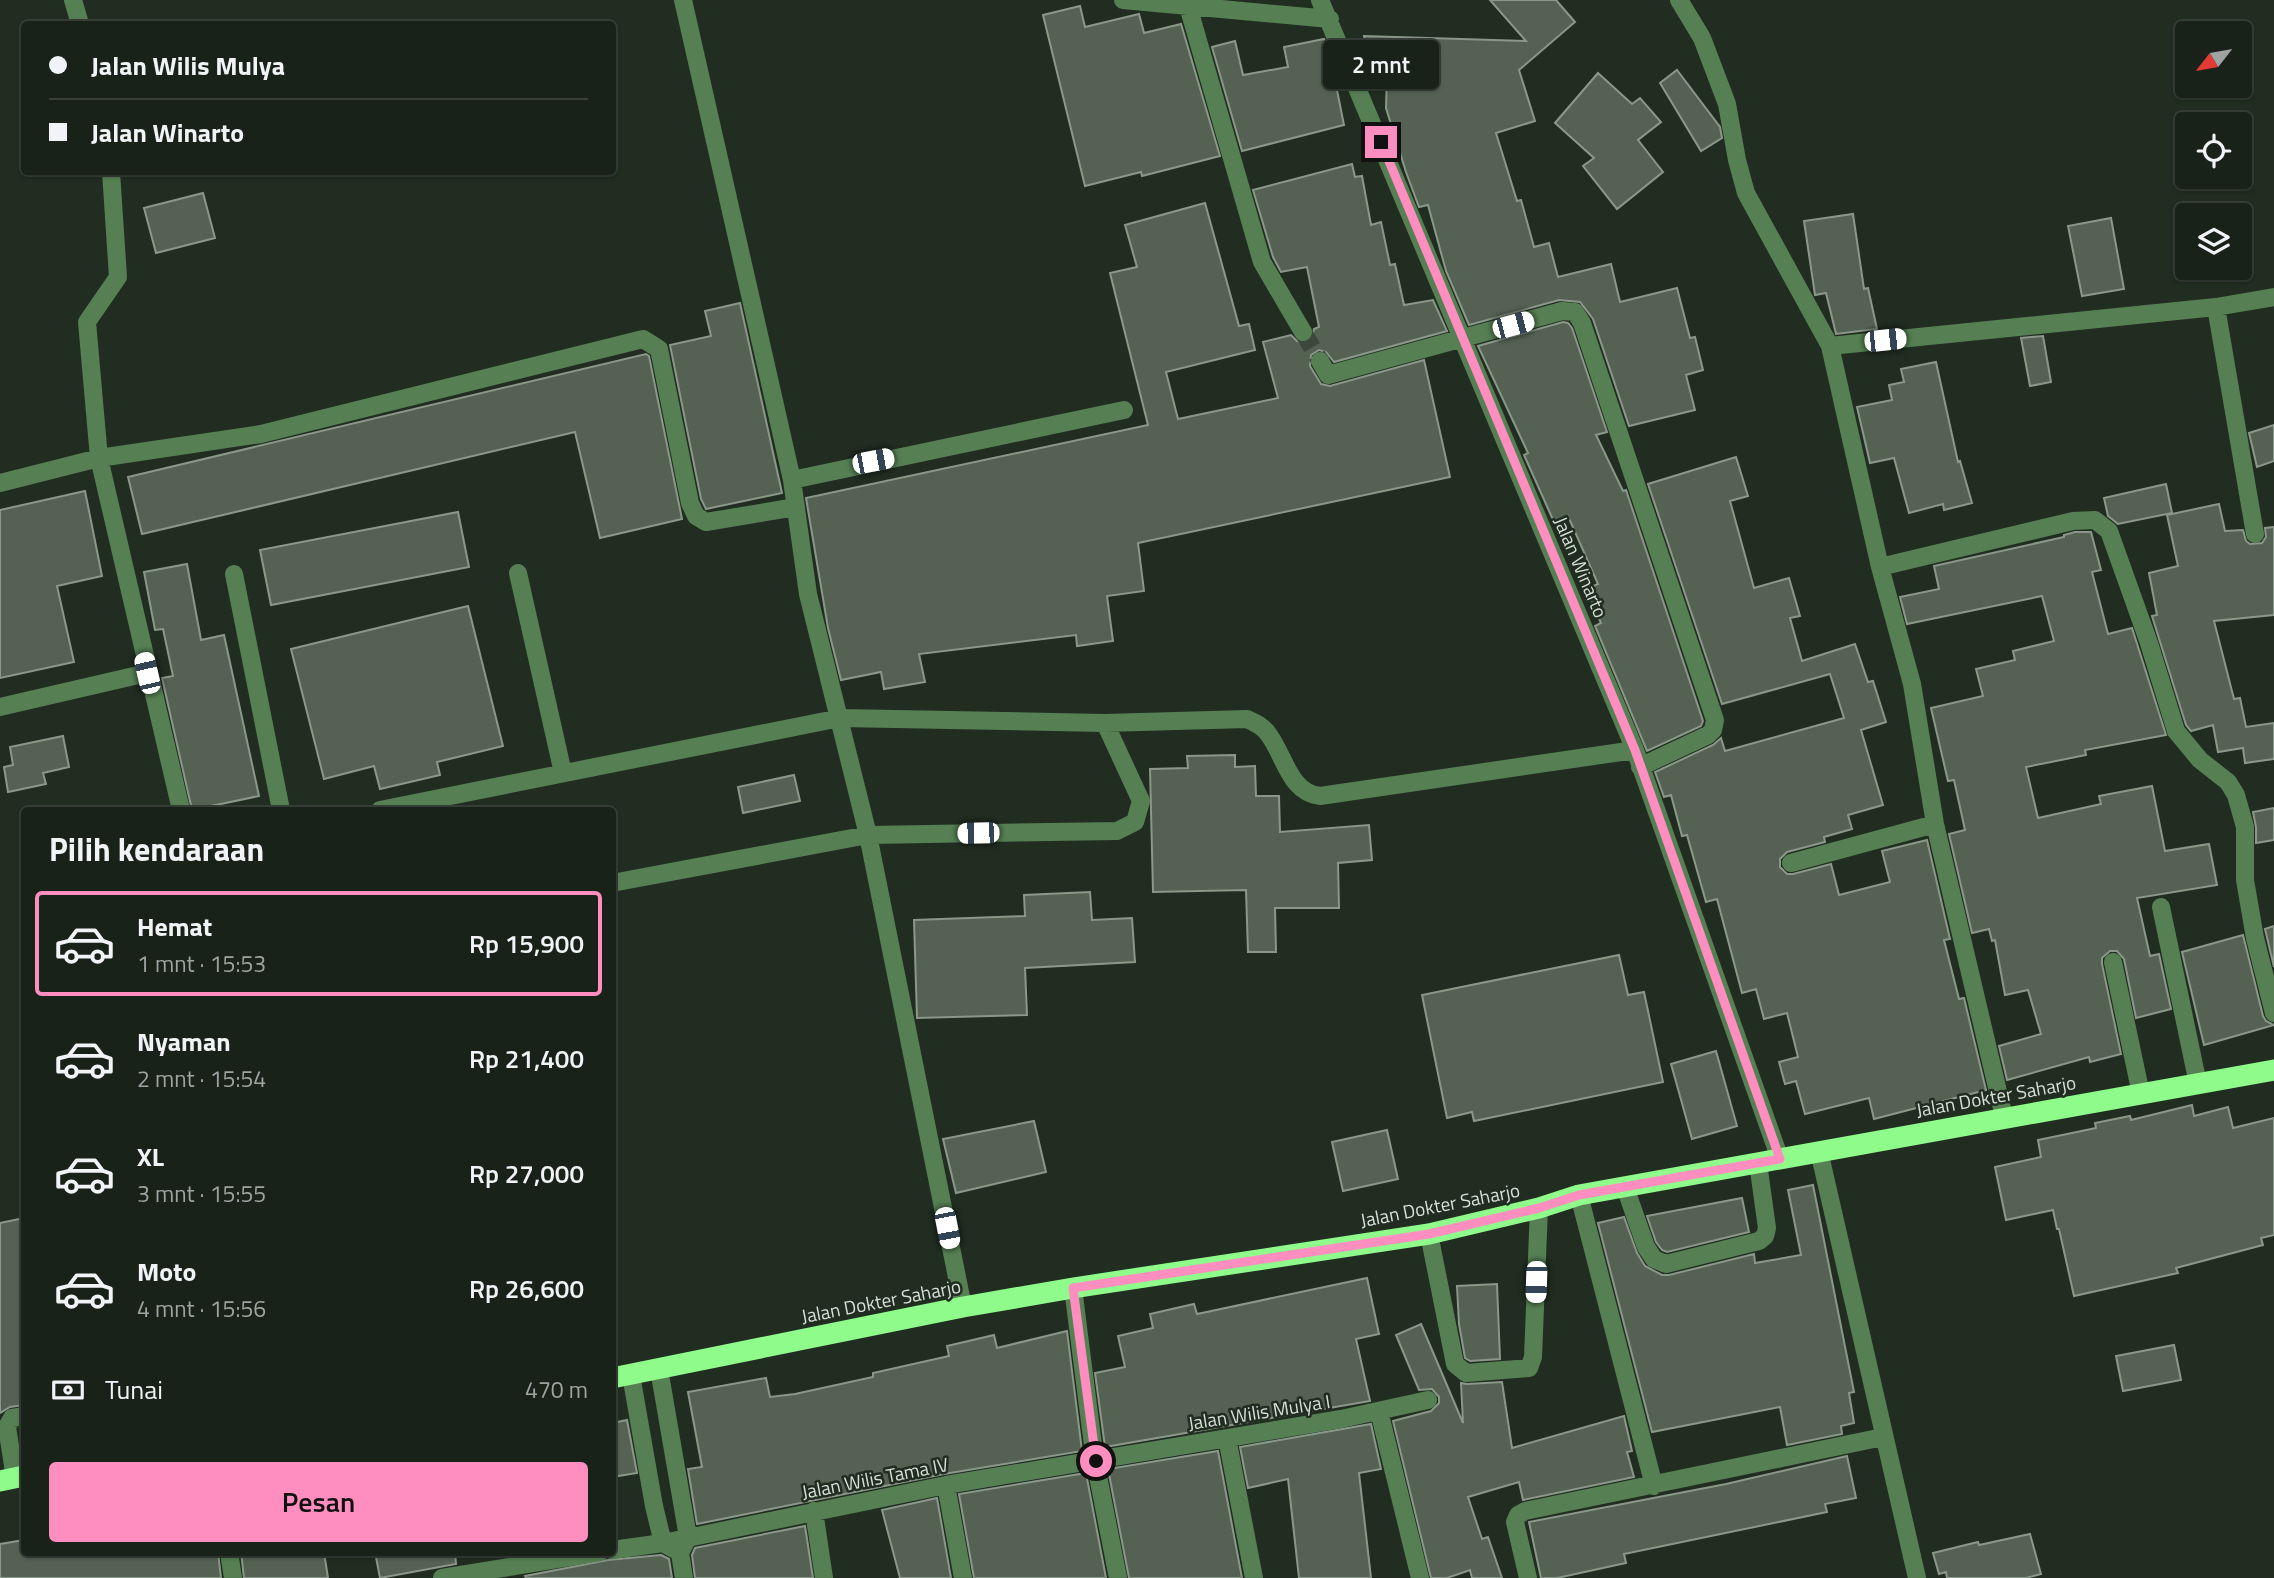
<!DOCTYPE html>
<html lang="id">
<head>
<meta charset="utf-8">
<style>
  body { margin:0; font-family:"Titillium Web",sans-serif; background:#222a22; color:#f1f3f6; height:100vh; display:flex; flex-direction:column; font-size:26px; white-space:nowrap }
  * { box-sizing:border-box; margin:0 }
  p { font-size:23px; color:#9fa4a2 }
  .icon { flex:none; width:38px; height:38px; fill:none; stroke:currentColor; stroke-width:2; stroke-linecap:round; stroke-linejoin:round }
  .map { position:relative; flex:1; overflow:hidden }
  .side { position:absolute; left:21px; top:807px; width:595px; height:749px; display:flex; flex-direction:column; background:#192219; border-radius:7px; box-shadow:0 2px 5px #0004,0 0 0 2px #373f38 }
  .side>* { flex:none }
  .guide { position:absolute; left:21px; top:21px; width:595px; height:154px; border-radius:7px; box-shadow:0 2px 5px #0004,0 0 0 2px #373f38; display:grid; align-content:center; height:154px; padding:0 28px; background:#192219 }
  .needle { width:46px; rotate:239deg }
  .tools { position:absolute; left:2175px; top:21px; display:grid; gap:14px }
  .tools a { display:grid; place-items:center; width:77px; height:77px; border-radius:7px; background:#192219; box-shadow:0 2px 5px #0004,0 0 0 2px #373f38; font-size:35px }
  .end { position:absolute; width:32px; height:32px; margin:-16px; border:9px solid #fd8ebf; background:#111; box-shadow:0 0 0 4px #111 }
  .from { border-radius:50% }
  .bubble { position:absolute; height:49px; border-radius:7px; background:#192219; box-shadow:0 2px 5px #0004,0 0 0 2px #373f38; font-size:23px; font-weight:600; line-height:49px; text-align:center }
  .car { position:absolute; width:21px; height:42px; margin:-21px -10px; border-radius:9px; box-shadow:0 0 5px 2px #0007; background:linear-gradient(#fff 24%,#345 0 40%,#fff 0 76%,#345 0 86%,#fff 0) }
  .guide b { display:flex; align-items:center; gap:24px; height:66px; font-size:26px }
  .guide b+b { border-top:2px solid #373f38 }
  .guide i { width:18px; height:18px; background:#f1f3f6 }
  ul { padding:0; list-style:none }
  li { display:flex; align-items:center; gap:21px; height:105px; margin:0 14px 10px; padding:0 14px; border:4px solid transparent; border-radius:7px }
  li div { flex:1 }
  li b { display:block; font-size:26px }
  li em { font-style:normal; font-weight:600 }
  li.active { border-color:#fd8ebf }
  li>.icon { width:63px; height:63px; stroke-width:1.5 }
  h2 { padding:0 28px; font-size:32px; line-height:84px }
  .pay { display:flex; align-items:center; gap:18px; height:77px; padding:0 28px; font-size:26px }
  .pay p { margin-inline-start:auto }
  .cta { display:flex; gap:14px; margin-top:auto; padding:14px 28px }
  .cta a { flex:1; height:80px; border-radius:7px; background:#fd8ebf; color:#111; font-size:28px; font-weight:600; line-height:80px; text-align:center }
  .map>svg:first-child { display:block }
  .building { fill:#546153; stroke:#8a9889; stroke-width:2 }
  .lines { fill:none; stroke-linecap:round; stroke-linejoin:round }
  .minor-tunnel { stroke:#3c483c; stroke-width:18; stroke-dasharray:18 9; stroke-linecap:butt }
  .minor { stroke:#568054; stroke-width:18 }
  .highway { stroke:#8efb8a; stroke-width:21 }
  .route { stroke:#fd8ebf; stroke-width:9 }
  .labels { text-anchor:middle; stroke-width:5; stroke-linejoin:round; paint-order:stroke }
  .street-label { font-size:19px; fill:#d7dfd7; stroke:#212d21 }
</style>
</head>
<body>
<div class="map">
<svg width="2274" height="1578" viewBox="0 0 2274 1578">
  <rect width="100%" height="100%" fill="#212d21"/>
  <!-- building -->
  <path class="building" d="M1490,0H1556L1575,22L1519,70L1535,121L1496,133L1517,201L1521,200L1534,247L1549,243L1558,277L1611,264L1620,302L1677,288L1690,338L1695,337L1703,370L1686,375L1695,410L1629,426L1593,319L1580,302L1559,300L1469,325L1446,271L1428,205L1419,207L1406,172L1386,108L1387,74L1375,73L1364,36L1526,41Z
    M1080,6L1085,27L1139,14L1144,33L1181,24L1220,156L1142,176L1141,172L1085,186L1043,15Z
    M1324,39L1329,50L1344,125L1242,151L1212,47L1235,41L1243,75L1288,67L1284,47Z
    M1677,70L1720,127L1722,138L1701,151L1660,83Z
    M1598,73L1632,104L1640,98L1661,122L1638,140L1663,172L1617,209L1583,166L1594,158L1555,123Z
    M1352,164L1355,177L1362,176L1371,225L1381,222L1390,265L1395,264L1404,305L1433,300L1447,331L1334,362L1326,352L1319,350L1311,355L1310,366L1321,384L1330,386L1424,360L1450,477L1138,543L1144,591L1107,596L1113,641L1077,646L1076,635L919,654L925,682L884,689L881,672L841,680L828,628L806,498L1148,425L1110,273L1137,267L1125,225L1205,203L1239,326L1249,324L1255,350L1166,372L1178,419L1278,398L1263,342L1291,335L1297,341L1304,343L1312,338L1314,329L1319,327L1307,267L1281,272L1273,257L1253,190Z
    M203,193L215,238L156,253L144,208Z
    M1853,214L1864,289L1868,288L1877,329L1836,334L1826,293L1815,295L1804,221Z
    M2111,218L2124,289L2082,296L2068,226Z
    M740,303L782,493L706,509L701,499L670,345L711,336L705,311Z
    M1563,322L1568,323L1572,328L1607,432L1596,435L1623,491L1626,490L1703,721L1701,726L1647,751L1595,626L1601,623L1586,589L1598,584L1568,516L1554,522L1524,455L1528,453L1478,346Z
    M2043,336L2051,382L2030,386L2021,338Z
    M646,354L649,356L682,519L600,538L575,432L142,534L128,477Z
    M1936,362L1958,462L1960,461L1972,503L1944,510L1943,504L1909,513L1894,458L1870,463L1857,407L1892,400L1889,385L1904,382L1901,369Z
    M2274,425V461L2257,467L2249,433Z
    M1736,457L1748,496L1730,501L1754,588L1789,578L1800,616L1790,618L1802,661L1855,644L1868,682L1873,681L1886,722L1861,730L1883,805L1848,815L1852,829L1824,837L1825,842L1787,852L1780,859V867L1787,874H1793L1831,864L1839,895L1890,882L1882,851L1927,840L1950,939L1944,940L1959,999L1964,998L1986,1090L1874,1119L1869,1098L1805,1114L1796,1081L1785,1084L1779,1062L1798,1057L1787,1013L1764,1019L1756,989L1742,993L1717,899L1706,902L1687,835L1682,836L1671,795L1664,797L1655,772L1713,745L1721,738L1725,751L1844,718L1830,674L1722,704L1648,484Z
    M2166,484L2172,513L2118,524L2108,516L2104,498Z
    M85,491L102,576L57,586L74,662L0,678V510Z
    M2219,504L2225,531L2243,530L2246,541L2250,544L2262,543L2266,537L2265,528L2274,527V615L2214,621L2234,699L2240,698L2246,727L2274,723V759L2245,763L2243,748L2218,752L2213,725L2191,731L2186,725L2152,616L2157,615L2149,573L2178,566L2167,515Z
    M458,512L469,567L271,605L260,550Z
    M2075,532H2091L2101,570L2092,572L2108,634L2132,628L2166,735L2085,750L2086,755L2026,767L2038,818L2101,804L2099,796L2152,786L2165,851L2209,844L2217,885L2137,898L2150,956L2159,954L2171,1009L2136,1018L2124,959L2117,951H2110L2102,958V964L2121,1054L2090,1062L2089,1057L2007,1080L1999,1046L2041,1034L2028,990L2005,995L1995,940L1992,941L1989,929L1972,933L1949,834L1965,830L1954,780L1948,781L1931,708L1983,696L1976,669L2015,660L2013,651L2054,641L2042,596L1907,624L1900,597L1939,589L1934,566L2064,537V535Z
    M187,564L201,640L224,635L259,796L192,810L162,678L173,676L163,629L155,630L144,572Z
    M468,606L503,746L437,762L440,775L380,789L374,766L324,779L291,649Z
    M63,736L69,767L43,773L46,784L8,792L4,767L13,765L10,747Z
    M1235,755V767L1255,766L1256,796H1279L1280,832L1369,825L1372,860L1338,863L1339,908H1275L1276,952H1248L1246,890L1153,892L1150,769L1188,768L1187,756Z
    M794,775L800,801L743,813L738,787Z
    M2274,808V840L2256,843V827L2253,812Z
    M1090,892L1092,920L1132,918L1135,962L1025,968L1027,1015L917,1018L914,920L1025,916L1024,895Z
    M2274,926V967L2265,929Z
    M2243,935L2263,1016L2266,1021L2274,1025L2204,1045L2182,952Z
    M1619,955L1628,995L1644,992L1663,1082L1474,1121L1472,1112L1447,1118L1422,995Z
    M1716,1051L1737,1126L1692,1139L1671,1064Z
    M2192,1105L2194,1116L2228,1107L2233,1128L2274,1118V1235L2261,1238L2263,1245L2176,1268L2178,1273L2074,1296L2059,1229H2057L2053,1210L2006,1220L1995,1167L2041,1157L2038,1140L2096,1128L2095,1123L2130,1116L2131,1120Z
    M1034,1121L1046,1172L956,1193L943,1139Z
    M1387,1130L1398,1179L1343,1191L1332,1142Z
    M1813,1185L1854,1392L1849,1393L1854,1423L1841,1426L1842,1434L1787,1445L1780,1407L1652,1432L1598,1223L1624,1217L1637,1253L1645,1266L1662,1275H1669L1754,1254L1755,1263L1801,1255L1788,1190Z
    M1742,1198L1749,1232L1667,1252L1662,1250L1656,1242L1647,1216Z
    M24,1218V1405L10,1407L0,1413V1223Z
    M1367,1278L1379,1334L1356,1339L1370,1401L1105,1447L1095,1373L1125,1367L1118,1336L1153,1328L1150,1314L1194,1304L1197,1314Z
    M1497,1284L1500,1359L1470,1361L1465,1358L1459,1324L1457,1286Z
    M1421,1324L1463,1423L1461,1383L1467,1384L1502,1382L1512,1448L1624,1416L1632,1451L1627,1452L1634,1477L1523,1500L1519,1482L1468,1497L1482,1539L1488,1537L1502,1578H1472L1470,1570L1447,1578H1431L1393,1421L1431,1411L1439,1403V1397L1432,1389L1419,1390L1396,1335Z
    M1067,1331L1082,1451L944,1474L697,1524L688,1469L702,1467L688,1392L766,1378L770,1397L795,1394L873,1377V1373L949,1356L947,1346L994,1335L997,1348Z
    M2174,1345L2181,1380L2123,1391L2116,1356Z
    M627,1420L637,1473L612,1477V1423Z
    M1371,1424L1381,1469L1359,1473L1371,1578H1299L1288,1479L1248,1488L1240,1447Z
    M1218,1451L1242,1578H1129L1108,1469Z
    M1847,1456L1856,1498L1825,1504L1827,1512L1624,1554L1626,1563L1557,1578H1541L1529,1522L1726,1484Z
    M1086,1473L1106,1578H974L959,1494Z
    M937,1498L951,1578H900L882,1510Z
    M805,1526L813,1578H695L692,1555L695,1548Z
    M2030,1534L2041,1574L2026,1578H1947L1946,1572L1939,1574L1933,1553L1978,1542L1979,1545Z
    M24,1540V1552H218L221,1578H0V1544Z
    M241,1552H324L328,1578H244Z
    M375,1552H455L456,1564L380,1578Z
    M661,1555L669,1559L672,1578H526L525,1576L608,1560Z"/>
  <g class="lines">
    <!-- minor-tunnel -->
    <path class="minor-tunnel" d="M1303,332L1320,361"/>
    <!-- minor -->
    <path class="minor" d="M73,0L80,24
      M683,0L792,480L808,594L868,835L963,1307
      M1123,0L1330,19
      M1320,0L1635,750L1780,1159
      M1679,0L1702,38L1727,104L1737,160L1746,193L1830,346L1880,567L1912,684L1935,824L2004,1117
      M1188,6L1262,262L1303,332
      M111,172L118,277L87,322L99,458L181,810
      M2216,307L2255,534
      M1830,346L2216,307L2274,297
      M1320,361L1328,375L1562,311L1575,312L1582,323L1715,720L1713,730L1708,735L1640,767
      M792,480L1124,410
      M0,483L99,458L261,434L643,339L659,349L690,503L696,516L706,522L796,507
      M1880,567L2073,521L2095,520L2109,531L2149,643L2176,731L2200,760L2228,782L2236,795L2245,827V880L2255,938L2274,1013
      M518,573L563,773
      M234,574L281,810
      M0,707L147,673
      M380,810L840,718L1105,723L1247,719C1256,723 1264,727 1269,735C1285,757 1290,793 1320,796L1635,750
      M1791,863L1935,824
      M612,883L868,835L1117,831L1135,822L1141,801L1105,723
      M2161,907L2198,1084
      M2113,962L2141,1094
      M1819,1151L1917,1578
      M1625,1187L1646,1247L1654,1259L1666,1264L1759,1241L1765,1236L1767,1228L1758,1163
      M1579,1195L1654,1486
      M1429,1234L1455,1364L1466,1373L1529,1368L1533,1357L1539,1208
      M1073,1288L1095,1461L1118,1578
      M659,1369L688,1537L680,1553L684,1578
      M631,1375L654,1506L663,1543L674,1549
      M1379,1411L1420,1578
      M1227,1438L1254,1578
      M15,1478L7,1427L12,1418L24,1416
      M946,1485L963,1578
      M814,1511L824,1578
      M612,1550L663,1543L946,1485L1341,1419L1428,1400
      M229,1552L233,1578
      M442,1578L600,1552
      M1528,1578L1515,1522L1518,1515L1525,1511L1883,1437"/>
    <!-- highway -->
    <path class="highway" d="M612,1378L963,1307L1073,1288L1429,1234L1539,1208L1579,1195L2274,1070
      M0,1481L24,1476"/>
  </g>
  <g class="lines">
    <!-- route -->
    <path class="route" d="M1096,1461L1073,1288L1429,1234L1539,1208L1579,1195L1780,1159L1635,750L1381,142"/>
  </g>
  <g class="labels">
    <!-- street labels -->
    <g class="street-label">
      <text transform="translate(1581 567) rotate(67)" y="7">Jalan Winarto</text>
      <text transform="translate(1996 1096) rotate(-10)" y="7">Jalan Dokter Saharjo</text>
      <text transform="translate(1440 1205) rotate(-11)" y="7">Jalan Dokter Saharjo</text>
      <text transform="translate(881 1301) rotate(-11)" y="7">Jalan Dokter Saharjo</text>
      <text transform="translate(1259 1412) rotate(-9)" y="7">Jalan Wilis Mulya I</text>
      <text transform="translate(875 1478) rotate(-11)" y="7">Jalan Wilis Tama IV</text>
    </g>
  </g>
</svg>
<div class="tools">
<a><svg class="needle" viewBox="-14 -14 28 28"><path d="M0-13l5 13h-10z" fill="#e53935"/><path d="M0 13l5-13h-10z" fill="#9fa4a2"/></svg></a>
<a><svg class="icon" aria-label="locate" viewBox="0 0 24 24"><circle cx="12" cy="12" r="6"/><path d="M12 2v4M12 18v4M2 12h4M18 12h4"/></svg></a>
<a><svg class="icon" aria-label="layers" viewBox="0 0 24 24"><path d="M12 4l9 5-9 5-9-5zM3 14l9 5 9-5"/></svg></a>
</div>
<i class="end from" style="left:1096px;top:1461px"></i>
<i class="end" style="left:1381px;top:142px"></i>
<div class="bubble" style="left:1323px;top:40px;width:116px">2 mnt</div>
<i class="car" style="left:1513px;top:325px;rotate:75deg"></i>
<i class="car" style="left:1885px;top:340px;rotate:84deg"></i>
<i class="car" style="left:873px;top:461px;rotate:79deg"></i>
<i class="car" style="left:147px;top:673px;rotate:347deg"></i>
<i class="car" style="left:978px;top:833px;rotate:269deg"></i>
<i class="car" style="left:947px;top:1228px;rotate:169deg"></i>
<i class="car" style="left:1536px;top:1282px;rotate:182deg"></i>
<div class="guide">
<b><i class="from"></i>Jalan Wilis Mulya</b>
<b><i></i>Jalan Winarto</b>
</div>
<section class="side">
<h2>Pilih kendaraan</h2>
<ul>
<li class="active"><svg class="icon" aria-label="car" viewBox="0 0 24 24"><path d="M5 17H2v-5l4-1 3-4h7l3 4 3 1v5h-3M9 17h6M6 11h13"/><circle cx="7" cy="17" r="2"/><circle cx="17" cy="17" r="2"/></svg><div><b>Hemat</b><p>1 mnt · 15:53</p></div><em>Rp 15,900</em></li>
<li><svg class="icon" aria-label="car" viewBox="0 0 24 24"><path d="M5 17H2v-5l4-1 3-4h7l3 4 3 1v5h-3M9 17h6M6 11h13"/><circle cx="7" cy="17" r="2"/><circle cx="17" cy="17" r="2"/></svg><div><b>Nyaman</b><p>2 mnt · 15:54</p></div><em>Rp 21,400</em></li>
<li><svg class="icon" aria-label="car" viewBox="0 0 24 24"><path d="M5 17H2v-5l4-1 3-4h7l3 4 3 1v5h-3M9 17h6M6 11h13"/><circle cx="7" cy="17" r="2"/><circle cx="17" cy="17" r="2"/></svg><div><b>XL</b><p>3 mnt · 15:55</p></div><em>Rp 27,000</em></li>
<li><svg class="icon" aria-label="car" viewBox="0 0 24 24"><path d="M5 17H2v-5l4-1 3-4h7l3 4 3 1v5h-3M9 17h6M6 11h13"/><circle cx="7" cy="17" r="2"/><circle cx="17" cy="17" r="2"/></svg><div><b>Moto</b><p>4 mnt · 15:56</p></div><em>Rp 26,600</em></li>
</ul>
<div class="pay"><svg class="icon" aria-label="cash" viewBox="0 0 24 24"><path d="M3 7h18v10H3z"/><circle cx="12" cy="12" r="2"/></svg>Tunai<p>470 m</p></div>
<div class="cta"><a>Pesan</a></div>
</section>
</div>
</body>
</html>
